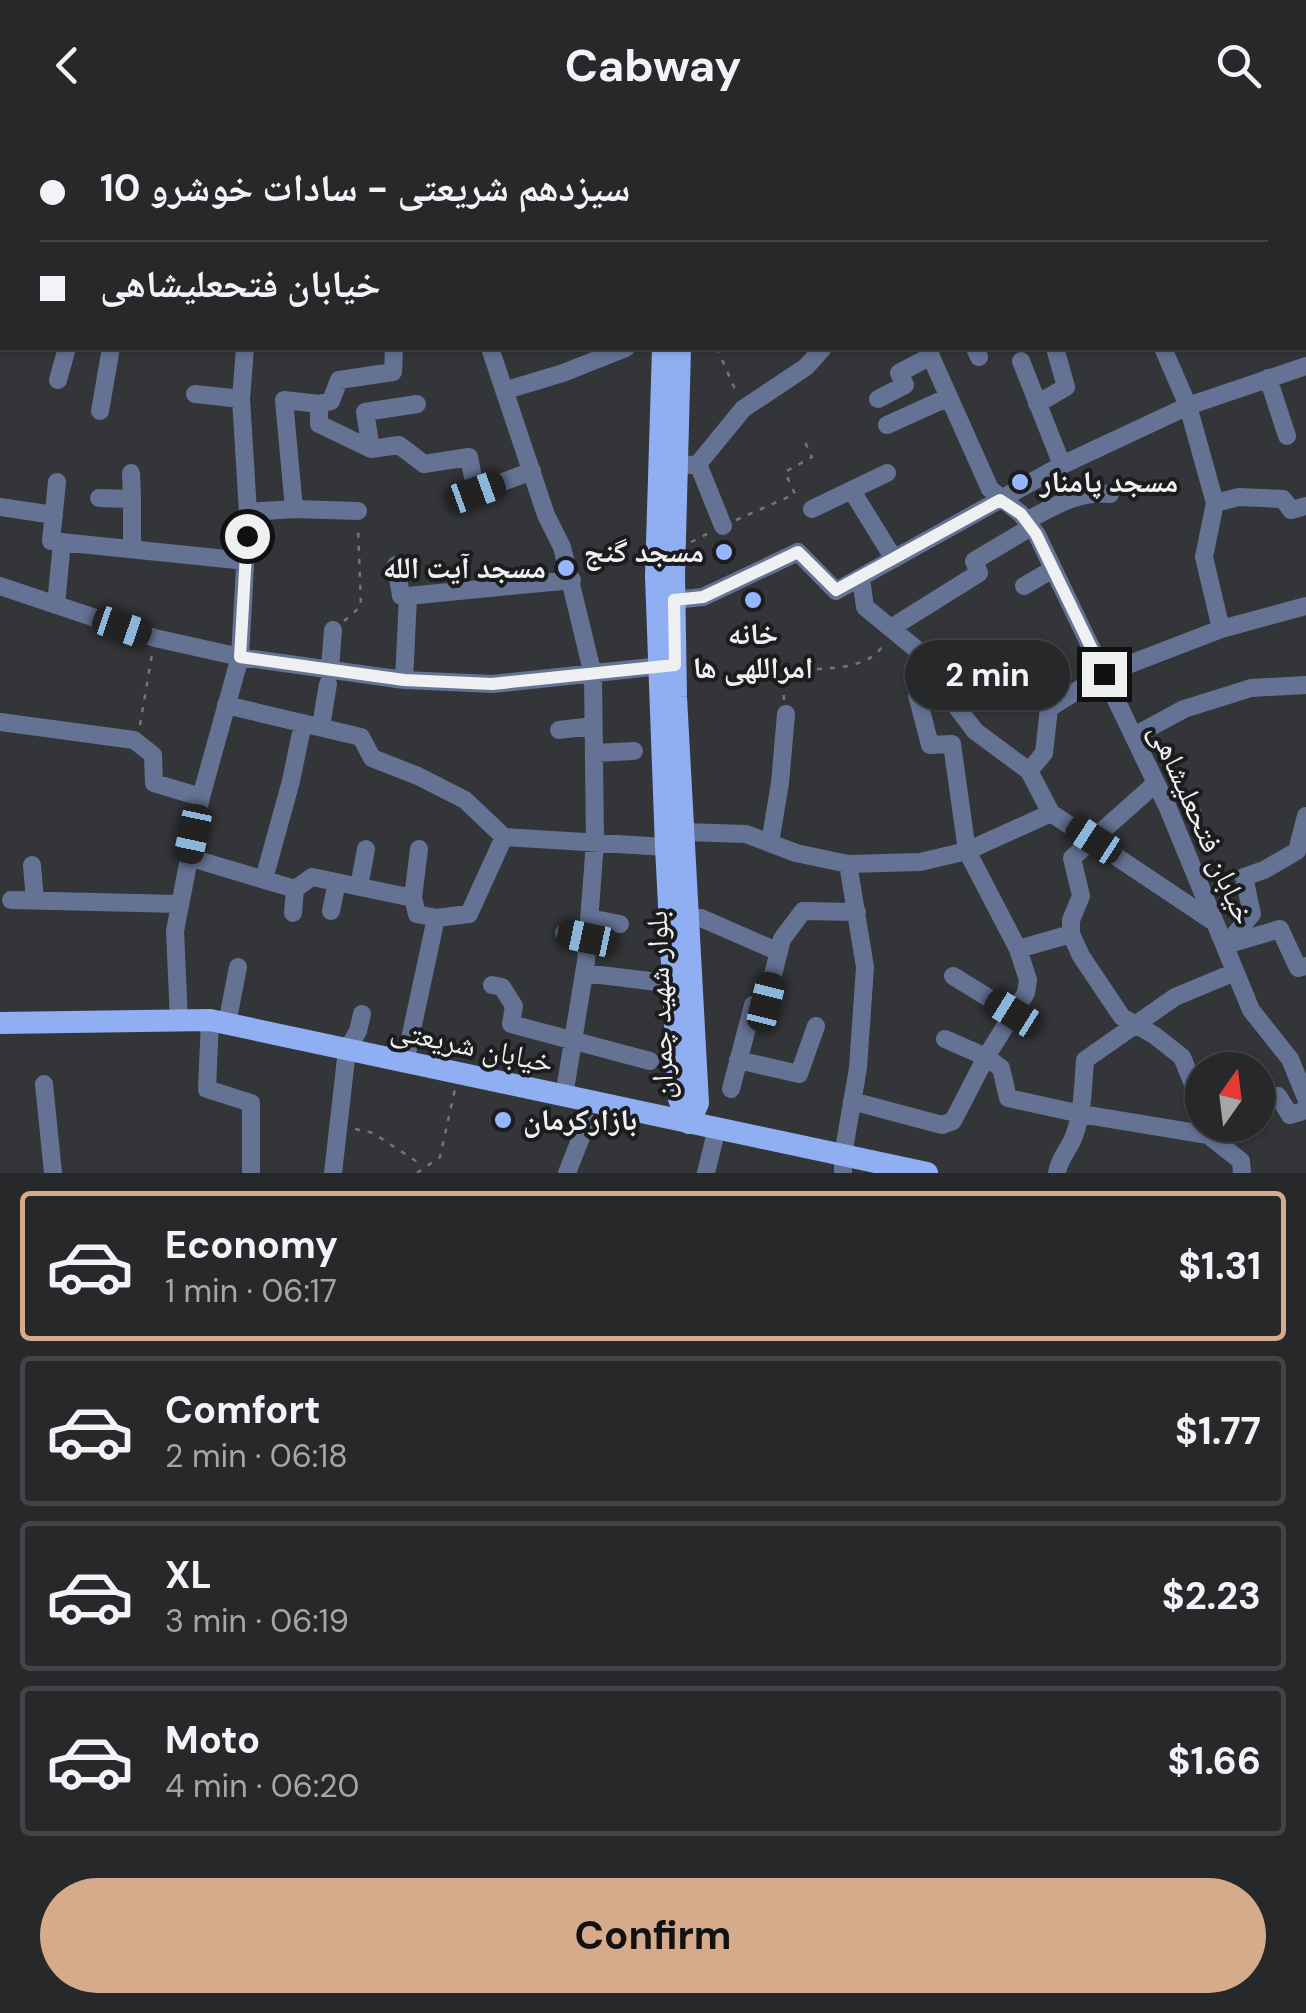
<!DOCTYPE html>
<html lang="en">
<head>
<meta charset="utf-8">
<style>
  body { margin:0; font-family:"DM Sans","Noto Naskh Arabic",sans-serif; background:#333436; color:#f1f3f6; height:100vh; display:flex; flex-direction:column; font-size:38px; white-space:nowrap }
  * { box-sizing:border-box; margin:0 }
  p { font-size:32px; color:#a4a6a8 }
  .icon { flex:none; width:55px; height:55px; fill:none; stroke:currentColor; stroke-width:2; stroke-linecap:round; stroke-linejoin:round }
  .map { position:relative; height:1043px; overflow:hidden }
  .panel { display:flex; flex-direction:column; background:#27282a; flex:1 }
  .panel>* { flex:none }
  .banner { position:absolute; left:0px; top:0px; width:1308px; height:220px; box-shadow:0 2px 8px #0004,0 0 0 2px #434447; display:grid; align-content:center; height:220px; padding:0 40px; background:#27282a }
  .needle { width:65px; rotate:14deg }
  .controls { position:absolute; left:1185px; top:922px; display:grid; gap:20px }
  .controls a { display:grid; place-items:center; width:90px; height:90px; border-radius:50%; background:#27282a; box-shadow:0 2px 8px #0004,0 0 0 2px #434447; font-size:50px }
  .end { position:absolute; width:45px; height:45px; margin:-22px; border:12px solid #eff0f2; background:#111; box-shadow:0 0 0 5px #111 }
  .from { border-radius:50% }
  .bubble { position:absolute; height:70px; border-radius:35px; background:#27282a; box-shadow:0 2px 8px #0004,0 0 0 2px #434447; font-size:32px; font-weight:700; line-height:70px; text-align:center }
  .car { position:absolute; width:30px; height:60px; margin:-30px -15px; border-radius:12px; box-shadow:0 0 8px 2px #0007; background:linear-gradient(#222 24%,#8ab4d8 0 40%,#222 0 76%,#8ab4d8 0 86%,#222 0) }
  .banner b { display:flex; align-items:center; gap:35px; height:95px; font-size:38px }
  .banner b+b { border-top:2px solid #434447 }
  .banner i { width:25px; height:25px; background:#f1f3f6 }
  ul { padding:18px 0 0; list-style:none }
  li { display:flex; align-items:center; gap:30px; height:150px; margin:0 20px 15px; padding:0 20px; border:5px solid #434447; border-radius:10px }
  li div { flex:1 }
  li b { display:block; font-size:38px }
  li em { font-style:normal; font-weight:700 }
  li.active { border-color:#d6ab8b }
  li>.icon { width:90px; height:90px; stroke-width:1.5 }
  .button { display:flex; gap:20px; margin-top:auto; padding:20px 40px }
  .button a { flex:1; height:115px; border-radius:60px; background:#d6ab8b; color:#111; font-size:40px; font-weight:700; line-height:115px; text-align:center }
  header { display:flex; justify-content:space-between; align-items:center; height:130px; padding:0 40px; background:#27282a; font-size:45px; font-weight:700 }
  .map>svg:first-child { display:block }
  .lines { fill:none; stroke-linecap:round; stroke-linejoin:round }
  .path { stroke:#747578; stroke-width:2.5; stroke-dasharray:5 8; stroke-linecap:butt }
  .minor { stroke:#647394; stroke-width:18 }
  .major { stroke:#90aff3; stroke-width:22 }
  .route { stroke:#eff0f2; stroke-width:12 }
  .poi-dot { fill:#96b6fd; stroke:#1c1c1e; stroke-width:4 }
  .labels { text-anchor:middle; stroke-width:8; stroke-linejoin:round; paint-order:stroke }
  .poi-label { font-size:30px; font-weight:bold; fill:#eff0f2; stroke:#1c1c1e; text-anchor:start }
  .street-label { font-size:30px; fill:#eff0f2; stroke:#1c1c1e }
</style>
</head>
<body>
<header><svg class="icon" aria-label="back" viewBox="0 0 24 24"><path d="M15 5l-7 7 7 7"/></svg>Cabway<svg class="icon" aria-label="search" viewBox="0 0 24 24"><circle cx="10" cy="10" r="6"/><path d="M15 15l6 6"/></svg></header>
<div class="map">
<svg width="1306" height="1043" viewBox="0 0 1306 1043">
  <rect width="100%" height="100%" fill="#343538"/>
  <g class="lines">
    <!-- path -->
    <path class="path" d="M717,218L737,264
      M736,390L795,364L785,342L812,327L804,310
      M691,412L711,402
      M344,491L361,476L358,398
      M784,570L782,540C813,538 869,544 884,513
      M140,595L152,524
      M1188,684L1201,680
      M355,999L373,1003L422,1035
      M417,1043L440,1027L455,959"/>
    <!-- minor -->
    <path class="minor" d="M391,0L392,2
      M616,0V2
      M840,0L842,2
      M921,0V2
      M1069,0L1070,2
      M1299,0V2
      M114,2L115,0
      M264,2V0
      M788,2L800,0
      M1100,2L1107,0
      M1305,30H1306
      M0,92H2
      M0,176H2
      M1305,208H1306
      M490,218L546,385L562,417L593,545L595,712L586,831L564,966
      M927,218L990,359L1021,384L1037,405L1168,678L1251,880L1290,929L1306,968
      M975,218L979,227
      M1163,218L1188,276L1215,373L1204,427L1221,499
      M1021,231L1062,335
      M1268,248L1287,306
      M58,250L67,218
      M507,260L563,243L626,218
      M195,264L241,269
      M878,269L905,255L899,243L931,226
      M319,274L331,271L339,250L393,242L394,218
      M1037,274L1066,257L1055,218
      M100,281L111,218
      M887,295L949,267
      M371,319L365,282L417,274
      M698,334L723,396
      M675,336L698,334L743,279L806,237L823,218
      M131,343L132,369
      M57,352L51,411L246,431
      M852,361L894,429
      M99,368L132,369V419
      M1215,373L1239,367L1283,369L1291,380L1306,376
      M0,377L54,385
      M294,379L284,270L319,274V294L371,319L399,315L424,334L469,327L476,362L532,341
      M812,379L887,343
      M248,382L294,379L358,381
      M1026,391C1053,377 1079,360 1110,364
      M396,435L401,466H408L572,450
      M861,449L865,477L933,533L953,572L975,601L1029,641
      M0,456L155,508L240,527L404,550L493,554L670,535
      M1024,456L1053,439
      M674,470L703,467L798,422L836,461L1062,335L1188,276L1306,236
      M56,475L62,412
      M891,498L979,443L974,431L1031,397
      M330,539L333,500
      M1033,544L1049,578
      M404,550L408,466
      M917,565L930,615L952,614L967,721L1018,819L1071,804
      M226,575L361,607L372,628L418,646L465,670L504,707
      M0,592L134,610L153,625L154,653L201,667
      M321,596L328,554
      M559,600L593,596
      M1134,606L1184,579L1251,558L1306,555
      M594,623L634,621
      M1156,653L1072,728L1081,766L1071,790V804L1081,826L1122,887L1154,905L1182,927L1202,976
      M684,702L746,704L796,723L848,734L920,732L967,721L1051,683
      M504,707L666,717
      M770,713L780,653L786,584
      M188,727L295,759L312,747L413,768L417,784L436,788
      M32,735L35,771
      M264,749L291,651L303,593
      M359,757L366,719
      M413,768L419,719
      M11,770L180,774
      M331,781L337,752
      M293,783L295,759
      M589,788L620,794
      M688,789L701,788L779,822
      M1211,790L1051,683L1029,641L1044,623L1049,578L1104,544L1221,499L1306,476
      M564,803L587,808
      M1225,815L1280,799L1298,838L1306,836
      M1225,816L1252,784L1244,747L1264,740L1297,721L1306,686
      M584,843L674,854
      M953,846L1013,883
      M492,855L502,857L514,876L511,894L650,931
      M179,890L175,801L201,667L240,527L248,382L241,269L245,218
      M210,890L207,959L251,973V1043
      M227,894L238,837
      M945,909L986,927L1001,938L1008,968L1081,984L1208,1005L1241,1031L1242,1043
      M738,930L799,944L816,896
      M405,932L436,788L469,784L504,707
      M44,954L53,1043
      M731,959L753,875L766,872L782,809L803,781L857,782
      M1258,969L1278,966L1290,985L1306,980
      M852,971L942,995L953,991L986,927L1026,863L1028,850L1018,819
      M333,1043L347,920L358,901L362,884
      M567,1043L587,992
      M706,1043L717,998
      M843,1043V1025L858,938L865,837L848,734
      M1057,1043C1059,1028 1069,1020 1074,1006C1083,982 1083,956 1085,930L1175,867L1235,842"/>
    <!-- major -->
    <path class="major" d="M679,2L680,0
      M699,2V0
      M663,218L656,446L666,717L679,969L689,993
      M680,218L674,445L676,567L698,973L689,993
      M0,893L210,890L927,1043"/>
  </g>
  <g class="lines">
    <!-- route -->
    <path class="route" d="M247,406L240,527L404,550L492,554L675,535L674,470L703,467L798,422L836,460L1000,370L1021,384L1036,404L1104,544"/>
  </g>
  <!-- markers -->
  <g class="poi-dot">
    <circle cx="1020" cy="352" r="10"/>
    <circle cx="724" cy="422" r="10"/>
    <circle cx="566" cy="438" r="10"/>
    <circle cx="753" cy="470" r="10"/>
    <circle cx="503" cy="990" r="10"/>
  </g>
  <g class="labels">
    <!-- poi labels -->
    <g class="poi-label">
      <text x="1040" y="362">مسجد پامنار</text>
      <text x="704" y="432" text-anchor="end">مسجد گنج</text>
      <text x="546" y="448" text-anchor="end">مسجد آیت الله</text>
      <text x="753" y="514" text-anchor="middle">خانه<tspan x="753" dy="34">امراللهی ها</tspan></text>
      <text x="523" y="1000">بازارکرمان</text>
    </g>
    <!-- street labels -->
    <g class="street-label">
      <text transform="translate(1202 694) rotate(66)" y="10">خیابان فتحعلیشاهی</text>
      <text transform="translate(660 875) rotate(-92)" y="10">بلوار شهید چمران</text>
      <text transform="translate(472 916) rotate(12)" y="10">خیابان شریعتی</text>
    </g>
  </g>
</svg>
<div class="controls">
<a><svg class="needle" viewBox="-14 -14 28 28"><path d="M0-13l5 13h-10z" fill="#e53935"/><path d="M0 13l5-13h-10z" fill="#a4a6a8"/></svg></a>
</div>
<i class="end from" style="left:247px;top:406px"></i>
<i class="end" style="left:1104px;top:544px"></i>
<div class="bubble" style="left:905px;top:510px;width:165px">2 min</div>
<i class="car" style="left:476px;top:362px;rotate:70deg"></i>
<i class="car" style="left:122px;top:497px;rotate:109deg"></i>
<i class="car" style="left:193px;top:704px;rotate:192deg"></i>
<i class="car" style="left:1094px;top:710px;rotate:303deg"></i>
<i class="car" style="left:587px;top:808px;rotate:282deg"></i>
<i class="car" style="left:766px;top:872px;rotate:14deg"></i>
<i class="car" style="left:1013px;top:883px;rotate:302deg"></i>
<div class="banner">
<b><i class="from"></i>سیزدهم شریعتی - سادات خوشرو 10</b>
<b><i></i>خیابان فتحعلیشاهی</b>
</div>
</div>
<section class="panel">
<ul>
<li class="active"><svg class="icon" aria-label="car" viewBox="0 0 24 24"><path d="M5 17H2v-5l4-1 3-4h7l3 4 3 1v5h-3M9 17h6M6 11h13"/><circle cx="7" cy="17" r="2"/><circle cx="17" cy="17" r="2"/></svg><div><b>Economy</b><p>1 min · 06:17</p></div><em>$1.31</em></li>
<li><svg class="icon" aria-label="car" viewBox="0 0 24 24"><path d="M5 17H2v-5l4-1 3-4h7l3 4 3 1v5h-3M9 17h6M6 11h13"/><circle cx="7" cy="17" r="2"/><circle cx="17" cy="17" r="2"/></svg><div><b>Comfort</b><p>2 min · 06:18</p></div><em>$1.77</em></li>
<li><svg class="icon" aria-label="car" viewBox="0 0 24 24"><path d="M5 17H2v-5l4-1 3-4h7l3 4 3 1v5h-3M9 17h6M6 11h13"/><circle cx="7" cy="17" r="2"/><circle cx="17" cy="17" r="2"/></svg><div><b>XL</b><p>3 min · 06:19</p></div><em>$2.23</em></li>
<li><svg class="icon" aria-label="car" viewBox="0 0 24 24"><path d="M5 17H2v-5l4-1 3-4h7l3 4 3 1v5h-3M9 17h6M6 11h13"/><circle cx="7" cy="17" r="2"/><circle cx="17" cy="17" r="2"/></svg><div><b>Moto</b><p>4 min · 06:20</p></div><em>$1.66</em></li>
</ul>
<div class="button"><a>Confirm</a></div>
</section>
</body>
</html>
